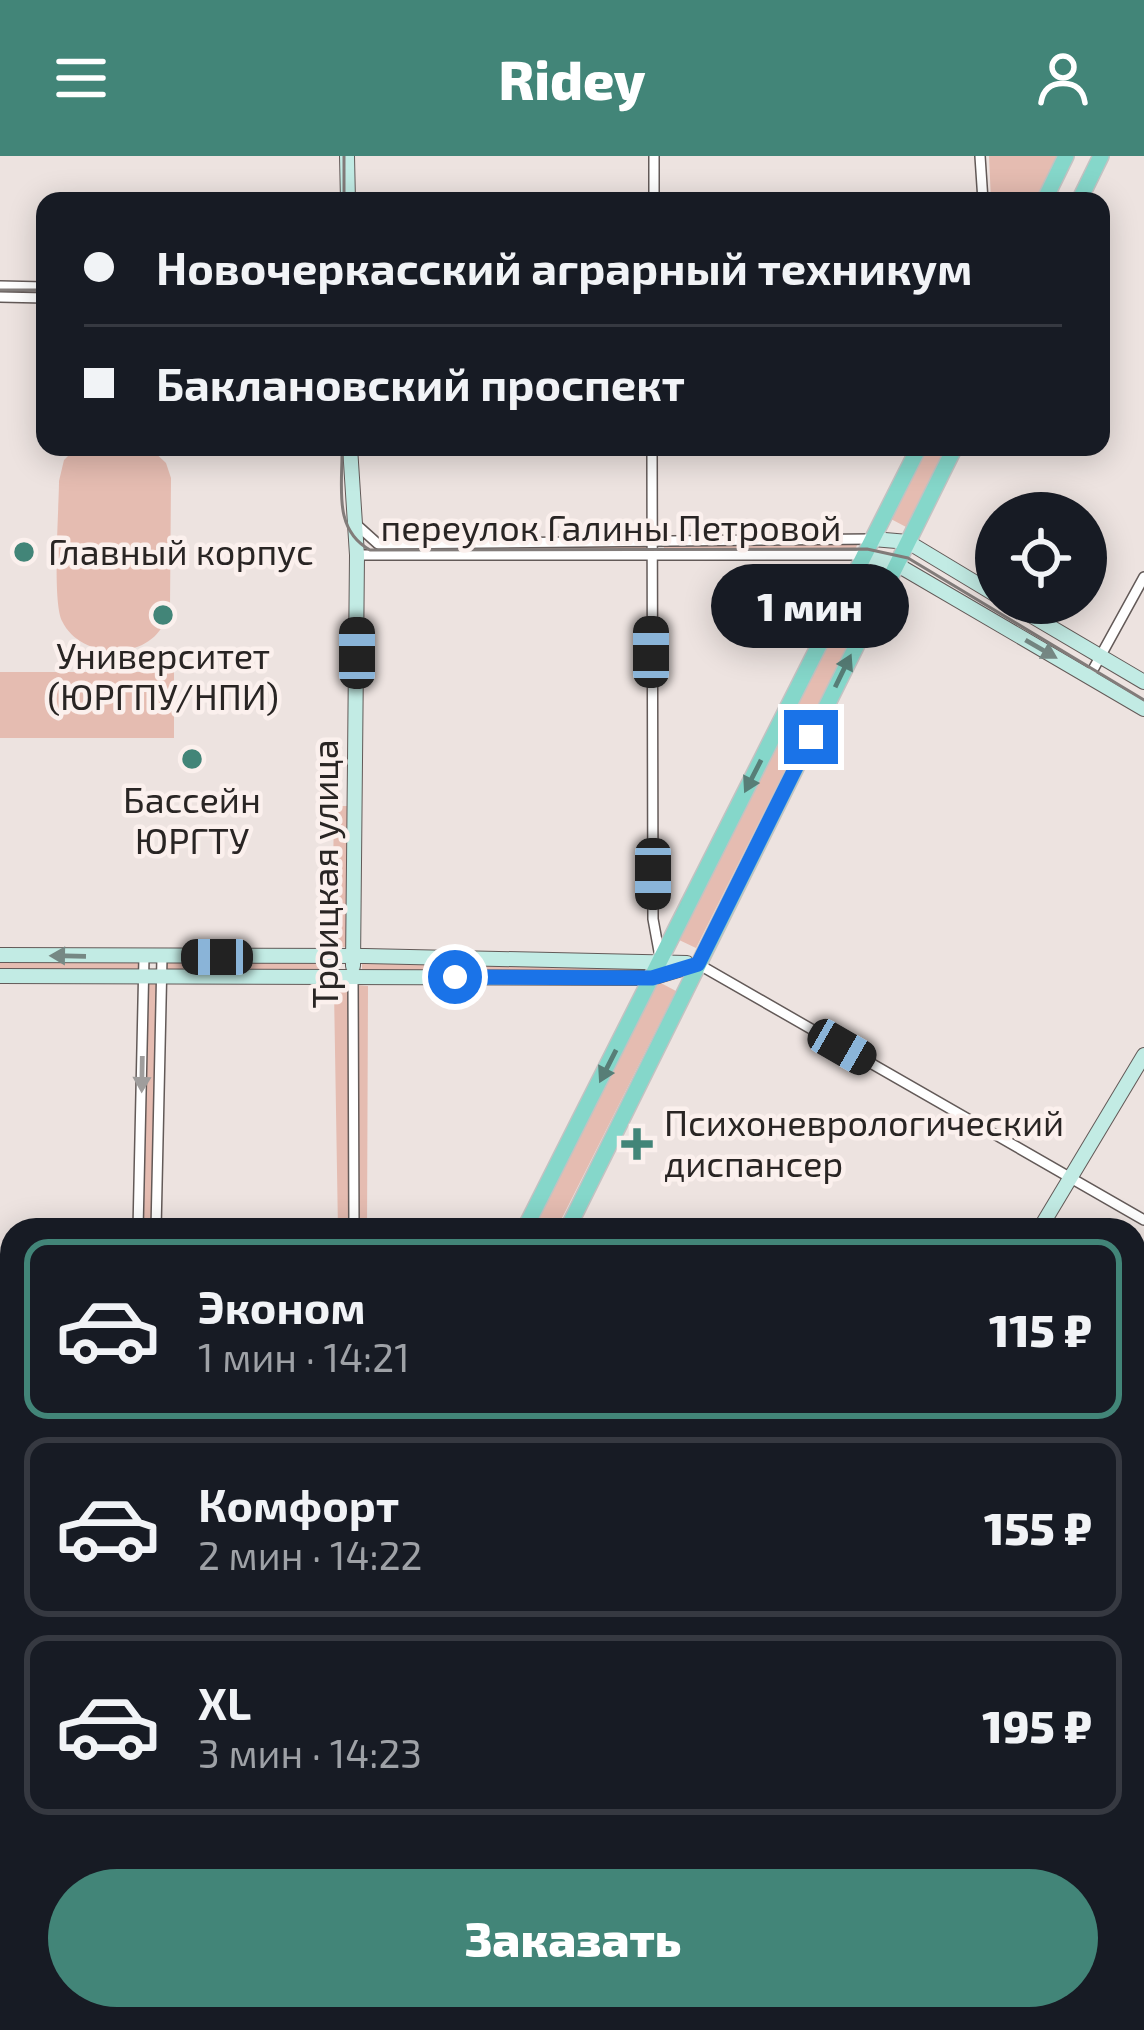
<!DOCTYPE html>
<html lang="ru">
<head>
<meta charset="utf-8">
<style>
  body { margin:0; font-family:"Exo 2",sans-serif; background:#20242c; color:#f1f3f6; height:100vh; display:flex; flex-direction:column; font-size:45px; white-space:nowrap }
  * { box-sizing:border-box; margin:0 }
  p { font-size:39px; color:#9ea1a6 }
  .icon { flex:none; width:66px; height:66px; fill:none; stroke:currentColor; stroke-width:2; stroke-linecap:round; stroke-linejoin:round }
  .map { position:relative; flex:1; overflow:hidden }
  .panel { position:absolute; left:0px; top:1062px; width:1146px; height:813px; display:flex; flex-direction:column; background:#171b24; border-radius:36px 36px 0 0; box-shadow:0 6px 30px #0003 }
  .panel>* { flex:none }
  .banner { position:absolute; left:36px; top:36px; width:1074px; height:264px; border-radius:24px; box-shadow:0 6px 30px #0003; display:grid; align-content:center; height:264px; padding:0 48px; background:#171b24 }
  .tools { position:absolute; left:975px; top:336px; display:grid; gap:24px }
  .tools a { display:grid; place-items:center; width:132px; height:132px; border-radius:50%; background:#171b24; box-shadow:0 6px 30px #0003; font-size:60px }
  .end { position:absolute; width:54px; height:54px; margin:-27px; border:15px solid #1a73e8; background:#fff; box-shadow:0 0 0 6px #fff }
  .from { border-radius:50% }
  .bubble { position:absolute; height:84px; border-radius:42px; background:#171b24; box-shadow:0 6px 30px #0003; font-size:39px; font-weight:800; line-height:84px; text-align:center }
  .car { position:absolute; width:36px; height:72px; margin:-36px -18px; border-radius:15px; box-shadow:0 0 9px 3px #0007; background:linear-gradient(#222 24%,#8ab4d8 0 40%,#222 0 76%,#8ab4d8 0 86%,#222 0) }
  .banner b { display:flex; align-items:center; gap:42px; height:114px; font-size:45px }
  .banner b+b { border-top:3px solid #363941 }
  .banner i { width:30px; height:30px; background:#f1f3f6 }
  ul { padding:21px 0 0; list-style:none }
  li { display:flex; align-items:center; gap:36px; height:180px; margin:0 24px 18px; padding:0 24px; border:6px solid #363941; border-radius:24px }
  li div { flex:1 }
  li b { display:block; font-size:45px }
  li em { font-style:normal; font-weight:800 }
  li.active { border-color:#428578 }
  li>.icon { width:108px; height:108px; stroke-width:1.5 }
  .button { display:flex; gap:24px; margin-top:auto; padding:24px 48px }
  .button a { flex:1; height:138px; border-radius:72px; background:#428578; color:#fff; font-size:48px; font-weight:800; line-height:138px; text-align:center }
  header { display:flex; justify-content:space-between; align-items:center; height:156px; padding:0 48px; background:#428578; color:#fff; font-size:54px; font-weight:800 }
  .map>svg:first-child { display:block }
  .green { fill:#e5bcb1 }
  .lines { fill:none; stroke-linecap:round; stroke-linejoin:round }
  .street-casing { stroke:#635a58; stroke-width:12 }
  .secondary-casing { stroke:#635a58; stroke-width:16 }
  .primary-casing { stroke:#c3c2c2; stroke-width:18 }
  .street { stroke:#fff; stroke-width:9 }
  .secondary { stroke:#c2ebe4; stroke-width:14 }
  .primary { stroke:#85d7ca; stroke-width:15 }
  .tram { stroke:#827c7a; stroke-width:3 }
  .oneway { fill:#768884 }
  .oneway2 { fill:#577e77 }
  .oneway3 { fill:#9f9d9c }
  .route { stroke:#1a73e8; stroke-width:15 }
  .poi-dot { fill:#428578; stroke:#fbf0ed; stroke-width:4.5 }
  .labels { text-anchor:middle; stroke-width:9; stroke-linejoin:round; paint-order:stroke }
  .street-label { font-size:36px; fill:#292524; stroke:#fbf0ed }
  .poi-label { font-size:36px; fill:#292524; stroke:#fbf0ed; text-anchor:start }
</style>
</head>
<body>
<header><svg class="icon" aria-label="menu" viewBox="0 0 24 24"><path d="M4 6h16M4 12h16M4 18h16"/></svg>Ridey<svg class="icon" aria-label="person" viewBox="0 0 24 24"><circle cx="12" cy="8" r="4"/><path d="M4 21q1-7 8-7t8 7"/></svg></header>
<div class="map">
<svg width="1144" height="1874" viewBox="0 0 1144 1874">
  <rect width="100%" height="100%" fill="#ede3e0"/>
  <!-- green -->
  <path class="green" d="M989,0H1058L1035,45H991Z
    M77,291H149L166,307L171,322L170,453C163,476 150,490 125,494C101,498 73,488 62,465C52,445 59,353 59,325L64,304Z
    M925,291H949L908,372L889,362Z
    M664,387H858L854,396L664,398Z
    M648,388V398L376,397L377,389Z
    M861,415L883,419L696,792L677,783Z
    M0,516H174V582H0Z
    M334,650H350L351,791H332Z
    M0,802L141,804L142,818L0,817Z
    M334,804V818L165,816V805Z
    M362,806L649,808V818L362,817Z
    M657,825L676,835L556,1074H533Z
    M147,826L157,827L153,1074H142Z
    M356,829L368,830L367,1074H357Z
    M334,834H350L349,1074H338Z"/>
  <g class="lines">
    <defs>
      <path id="street" d="M980,0L983,45
        M654,45V0
        M0,130L45,131
        M0,141L45,142
        M652,291L653,763L660,801
        M358,370L378,388L873,383
        M357,399H864
        M1089,521L1144,421
        M698,808L1144,1064
        M353,821L354,1074
        M138,1074L144,801
        M156,1074L162,801
        M1134,1287L1144,1269
        M1134,1441L1144,1447
        M1134,1680L1144,1663
        M1134,1777L1144,1786
        M0,1810L12,1835
        M28,1874L52,1863
        M799,1874L807,1863
        M1038,1874L1044,1863"/>
      <path id="secondary" d="M347,0L348,45
        M350,291L357,399L353,810
        M873,383L908,386L996,439
        M864,399L896,408L1144,553
        M1010,447L1144,526
        M0,799L365,800L687,807
        M0,820L651,822L698,808
        M1039,1074L1144,899
        M0,1204H12
        M0,1570L12,1564
        M0,1607L12,1601
        M390,1874L413,1863"/>
      <path id="primary" d="M1044,45L1066,0
        M1079,45L1101,0
        M524,1074L919,291
        M567,1074L955,291
        M761,1863L770,1874"/>
    </defs>
    <!-- street casing -->
    <use href="#street" class="street-casing"/>
    <!-- secondary casing -->
    <use href="#secondary" class="secondary-casing"/>
    <!-- primary casing -->
    <use href="#primary" class="primary-casing"/>
    <!-- street -->
    <use href="#street" class="street"/>
    <!-- secondary -->
    <use href="#secondary" class="secondary"/>
    <!-- primary -->
    <use href="#primary" class="primary"/>
    <!-- tram -->
    <path class="tram" d="M344,45V0
      M0,134H45
      M342,291C343,329 332,373 370,394L867,393L908,402L1144,544
      M1134,1272L1144,1254
      M1028,1874L1035,1863"/>
  </g>
  <!-- one-way arrows -->
  <defs><path id="oneway-solid" d="M-6-.8H1V-3.2L6.5 0L1 3.2V.8H-6Z" transform="scale(3)"/></defs>
  <g class="oneway">
    <use href="#oneway-solid" transform="translate(1041 493) rotate(30)"/>
    <use href="#oneway-solid" transform="translate(68 800) rotate(-179)"/>
  </g>
  <g class="oneway2">
    <use href="#oneway-solid" transform="translate(843 515) rotate(-64)"/>
    <use href="#oneway-solid" transform="translate(753 620) rotate(117)"/>
    <use href="#oneway-solid" transform="translate(608 910) rotate(117)"/>
  </g>
  <use class="oneway3" href="#oneway-solid" transform="translate(142 918) rotate(91)"/>
  <g class="lines">
    <!-- route -->
    <path class="route" d="M455,821L652,822L698,808L811,581"/>
  </g>
  <!-- markers -->
  <g class="poi-dot">
    <circle cx="24" cy="396" r="12"/>
    <circle cx="163" cy="459" r="12"/>
    <circle cx="192" cy="603" r="12"/>
    <path d="M631 970h12v12h12v12h-12v12h-12v-12h-12v-12h12z"/>
  </g>
  <g class="labels">
    <!-- street labels -->
    <g class="street-label">
      <text x="611" y="385">переулок Галины Петровой</text>
      <text transform="translate(325 718) rotate(-90)" y="13">Троицкая улица</text>
    </g>
    <!-- poi labels -->
    <g class="poi-label">
      <text x="48" y="409">Главный корпус</text>
      <text x="163" y="513" text-anchor="middle">Университет<tspan x="163" dy="41">(ЮРГПУ/НПИ)</tspan></text>
      <text x="192" y="657" text-anchor="middle">Бассейн<tspan x="192" dy="41">ЮРГТУ</tspan></text>
      <text x="664" y="980">Психоневрологический<tspan x="664" dy="41">диспансер</tspan></text>
    </g>
  </g>
</svg>
<div class="tools">
<a><svg class="icon" aria-label="locate" viewBox="0 0 24 24"><circle cx="12" cy="12" r="6"/><path d="M12 2v4M12 18v4M2 12h4M18 12h4"/></svg></a>
</div>
<i class="end from" style="left:455px;top:821px"></i>
<i class="end" style="left:811px;top:581px"></i>
<div class="bubble" style="left:711px;top:408px;width:198px">1 мин</div>
<i class="car" style="left:651px;top:496px;rotate:0deg"></i>
<i class="car" style="left:357px;top:497px;rotate:0deg"></i>
<i class="car" style="left:653px;top:718px;rotate:180deg"></i>
<i class="car" style="left:217px;top:801px;rotate:270deg"></i>
<i class="car" style="left:842px;top:891px;rotate:120deg"></i>
<div class="banner">
<b><i class="from"></i>Новочеркасский аграрный техникум</b>
<b><i></i>Баклановский проспект</b>
</div>
<section class="panel">
<ul>
<li class="active"><svg class="icon" aria-label="car" viewBox="0 0 24 24"><path d="M5 17H2v-5l4-1 3-4h7l3 4 3 1v5h-3M9 17h6M6 11h13"/><circle cx="7" cy="17" r="2"/><circle cx="17" cy="17" r="2"/></svg><div><b>Эконом</b><p>1 мин · 14:21</p></div><em>115 ₽</em></li>
<li><svg class="icon" aria-label="car" viewBox="0 0 24 24"><path d="M5 17H2v-5l4-1 3-4h7l3 4 3 1v5h-3M9 17h6M6 11h13"/><circle cx="7" cy="17" r="2"/><circle cx="17" cy="17" r="2"/></svg><div><b>Комфорт</b><p>2 мин · 14:22</p></div><em>155 ₽</em></li>
<li><svg class="icon" aria-label="car" viewBox="0 0 24 24"><path d="M5 17H2v-5l4-1 3-4h7l3 4 3 1v5h-3M9 17h6M6 11h13"/><circle cx="7" cy="17" r="2"/><circle cx="17" cy="17" r="2"/></svg><div><b>XL</b><p>3 мин · 14:23</p></div><em>195 ₽</em></li>
</ul>
<div class="button"><a>Заказать</a></div>
</section>
</div>
</body>
</html>
